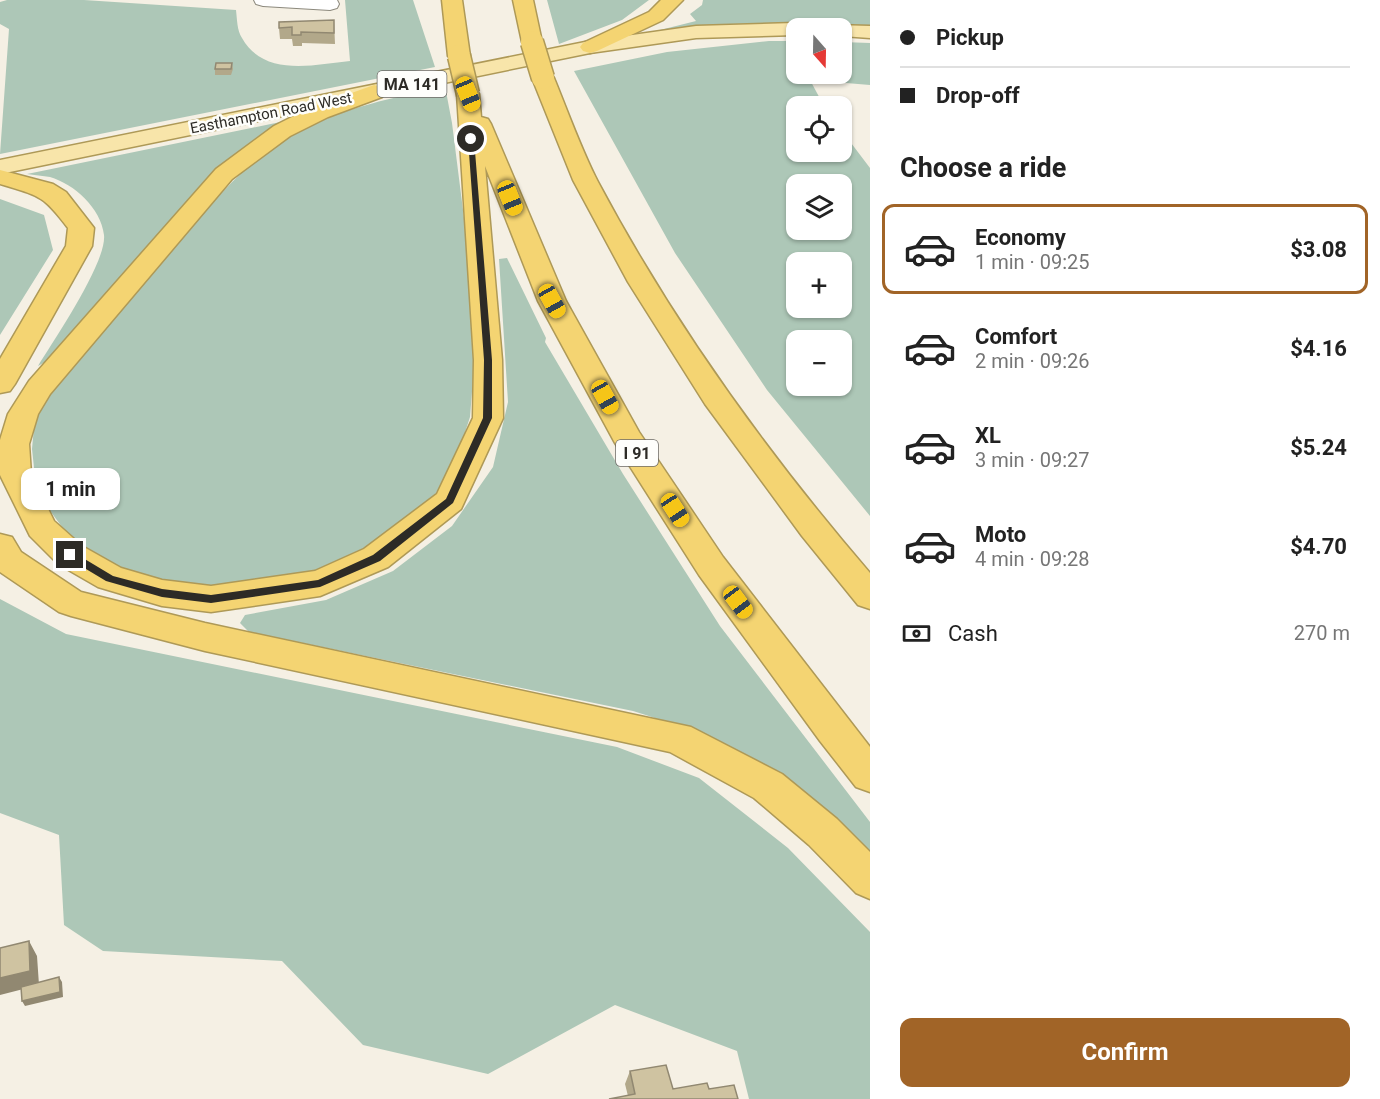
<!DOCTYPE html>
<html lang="en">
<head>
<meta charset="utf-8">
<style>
  body { margin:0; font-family:Roboto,sans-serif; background:#f2f2f2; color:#222; height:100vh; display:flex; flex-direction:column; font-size:22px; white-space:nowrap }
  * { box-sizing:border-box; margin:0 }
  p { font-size:20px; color:#767676 }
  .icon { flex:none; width:33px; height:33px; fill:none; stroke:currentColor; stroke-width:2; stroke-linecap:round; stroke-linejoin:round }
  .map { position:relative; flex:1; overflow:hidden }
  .details { display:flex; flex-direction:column; background:#fff; width:510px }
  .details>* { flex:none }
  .guide { display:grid; align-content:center; height:132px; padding:0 30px; background:#fff }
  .needle { width:39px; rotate:160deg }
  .fabs { position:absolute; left:786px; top:18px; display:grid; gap:12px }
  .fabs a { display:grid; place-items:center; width:66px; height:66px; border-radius:12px; background:#fff; box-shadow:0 2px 4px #0004; font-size:30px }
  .end { position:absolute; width:27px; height:27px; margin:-14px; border:8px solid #2d2b26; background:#fff; box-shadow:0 0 0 3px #fff }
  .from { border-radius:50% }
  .bubble { position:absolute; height:42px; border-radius:12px; background:#fff; box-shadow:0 2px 4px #0004; font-size:20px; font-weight:700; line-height:42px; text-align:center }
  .car { position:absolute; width:18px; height:36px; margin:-18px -9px; border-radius:8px; box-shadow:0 0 4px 2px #0007; background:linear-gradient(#f5c518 24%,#345 0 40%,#f5c518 0 76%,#345 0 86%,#f5c518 0) }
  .guide b { display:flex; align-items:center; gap:21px; height:57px; font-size:22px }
  .guide b+b { border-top:2px solid #e0e0e0 }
  .guide i { width:15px; height:15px; background:#222 }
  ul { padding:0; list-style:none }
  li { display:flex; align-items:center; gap:18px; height:90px; margin:0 12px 9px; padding:0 18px; border:3px solid transparent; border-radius:12px }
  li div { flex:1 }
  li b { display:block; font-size:22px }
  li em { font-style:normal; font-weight:700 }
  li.current { border-color:#a16427 }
  li>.icon { width:54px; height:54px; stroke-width:1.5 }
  h2 { padding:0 30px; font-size:27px; line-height:72px }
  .pay { display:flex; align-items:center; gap:15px; height:66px; padding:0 30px; font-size:22px }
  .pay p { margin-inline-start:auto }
  .primary-button { display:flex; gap:12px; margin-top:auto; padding:12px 30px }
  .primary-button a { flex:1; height:69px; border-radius:12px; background:#a16427; color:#fff; font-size:24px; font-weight:700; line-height:69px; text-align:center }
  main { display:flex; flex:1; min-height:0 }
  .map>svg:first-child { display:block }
  .green { fill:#adc7b7; fill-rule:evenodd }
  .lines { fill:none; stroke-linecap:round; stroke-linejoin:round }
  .minor-casing { stroke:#8c897d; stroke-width:2 }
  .primary-casing { stroke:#ae9957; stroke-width:3 }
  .motorway-casing { stroke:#ae9957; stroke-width:3 }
  .minor { fill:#fff; fill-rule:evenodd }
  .primary { fill:#f8e5aa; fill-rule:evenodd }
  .motorway { fill:#f4d472; fill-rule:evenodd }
  .motorway-bridge-casing { stroke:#ae9957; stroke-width:25; stroke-linecap:butt }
  .motorway-bridge { stroke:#f4d472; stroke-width:22 }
  .wall { fill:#b2a88a }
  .shaded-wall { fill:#918871 }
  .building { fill:#cfc3a1; stroke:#918871; stroke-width:1.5 }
  .route { fill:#2d2b26 }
  .labels { text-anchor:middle; stroke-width:5; stroke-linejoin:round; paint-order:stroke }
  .far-street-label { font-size:15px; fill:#2d2b26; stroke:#fefefb }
  .shield { fill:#fefefb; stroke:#6c6a66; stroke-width:1.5 }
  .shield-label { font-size:16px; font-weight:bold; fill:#2d2b26 }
</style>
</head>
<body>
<main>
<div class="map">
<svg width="870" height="1099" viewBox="0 0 870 1099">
  <rect width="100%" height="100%" fill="#f5f0e4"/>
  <!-- green -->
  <path class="green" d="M7,0H84L236,10C237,18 237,31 242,38C264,77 312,65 350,61L345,0H413L435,67L0,154L9,29L0,24V2Z
    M547,0H649L622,20L559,44Z
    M703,0H870V27C798,21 727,22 656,31L696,21L690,14L702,5Z
    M769,41H796V74H842V42L870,43V85L810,80L824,106H796V152H842V131L870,168V516L767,390L675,253L574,71L667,52ZM796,184H842V230H796ZM796,262H842V308H796ZM796,340H842V386H796Z
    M445,86L452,123L473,289L476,341L470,417L457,457L433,498L369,550L320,573L223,587L174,584L128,572L91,553L65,531L45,504L35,477L32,449L34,427L43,402C83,354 123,307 164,260C205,213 241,161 298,132C344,107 394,98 445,86Z
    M290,120L237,153L210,179L45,362L38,366C54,340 107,262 104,235C101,208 74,184 50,177C43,176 34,175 27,174Z
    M0,199L44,215L53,250L0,335Z
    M507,258L546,338L545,342L623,474L720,626L870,822V851C829,812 784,772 733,748C701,732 667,722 633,711L249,632L240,623L245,615L326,600L393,571L452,526L493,467L508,402L499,259Z
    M0,599L66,634L617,747L699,778L788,848L870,932V1099H749L737,1051L615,1005L488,1074L363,1045L282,961L103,951L64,925L59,835L0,813Z"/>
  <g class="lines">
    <defs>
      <path id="minor" d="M254,0H337L339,4L337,8L330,10L263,6L256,4Z"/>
      <path id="primary" d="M827,22L835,25L870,26V38L842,36V28H796V35L696,38L590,53L0,174V160L590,41L696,26Z"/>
      <path id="motorway" d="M442,0H462L470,56L466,60L459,62L452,60L448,56Z
        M513,0H533L542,42L539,46L532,48L525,46L522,42Z
        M661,0H683L663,20L597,51L590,53L583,51L580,47L583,43L649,12Z
        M543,72L551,73L554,78C568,112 581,149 598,182C673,323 766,452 870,573V609L858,605L802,536L705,404L628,282L573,180L532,78L535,73Z
        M374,85L382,87L385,92L382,97L328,117L290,136L232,179L50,394L38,414L29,444L31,474L54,521L82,546L121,568L162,580L211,586L315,571L364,549L437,494L473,418L474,360L457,94L460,89L468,87L476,89L479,94L481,117L488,119L491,124L566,301L639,432L723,557L870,747V792L856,787L820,741L699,575L615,443L538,301L485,166L502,360L503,418L461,509L388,567L320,596L211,612L162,606L98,587L58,564L30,536L0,475V440L8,414L29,381L216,169L274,126L312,107Z
        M0,170L53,184L66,192L94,228L92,246L15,384L10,391L0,393V359L66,246L68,228C43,195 40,196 0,184Z
        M0,534L12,537L21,552L81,592L205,623L691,727L782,774L837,819L870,852V899L856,893L809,845L754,798L670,752L205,651L71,616L59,612L0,572Z"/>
    </defs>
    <!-- minor casing -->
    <use href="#minor" class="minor-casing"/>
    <!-- primary casing -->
    <use href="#primary" class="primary-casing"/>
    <!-- motorway casing -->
    <use href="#motorway" class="motorway-casing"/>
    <!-- minor -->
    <use href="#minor" class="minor"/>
    <!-- primary -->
    <use href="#primary" class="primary"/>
    <!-- motorway -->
    <use href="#motorway" class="motorway"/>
    <defs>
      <path id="motorway-bridge" d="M532,42L543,78
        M459,56L468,94"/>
    </defs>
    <!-- motorway-bridge casing -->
    <use href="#motorway-bridge" class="motorway-bridge-casing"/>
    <!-- motorway-bridge -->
    <use href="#motorway-bridge" class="motorway-bridge"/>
  </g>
  <!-- wall -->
  <path class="wall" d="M334,20L335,44L302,43V46H293L292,39H280L279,28Z
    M232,63L233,69L231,75H215V69Z
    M630,1071L673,1089H709L628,1096L625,1084Z"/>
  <!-- shaded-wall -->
  <path class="shaded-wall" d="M29,941L37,956L39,985L0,995V978Z
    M59,977L62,982L63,997L25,1006L22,1001Z"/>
  <!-- building -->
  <path class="building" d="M334,20V33L301,32V35H292V27L279,28V22Z
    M216,63H232L231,69H215Z
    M29,941L30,971L0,978V948Z
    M59,977L60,992L22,1001L21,987Z
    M666,1065L673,1089L707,1083L709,1089L734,1085L738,1099H609L635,1094L630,1071Z"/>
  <!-- route -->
  <path class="route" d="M471,137L474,139L492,360V418L453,503L380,561L320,587L211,603L162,597L106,581L66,557V552H73L113,576L162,589L211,595L318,580L373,555L446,499L483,418L484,360L468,139Z"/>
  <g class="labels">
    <!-- far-street labels -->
    <g class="far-street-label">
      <text transform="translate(271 113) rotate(-11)" y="5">Easthampton Road West</text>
    </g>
    <!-- shield labels -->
    <g class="shield">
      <rect x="377.5" y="71" width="69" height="26" rx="4.5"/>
      <rect x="616" y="440" width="42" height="26" rx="4.5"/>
    </g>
    <g class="shield-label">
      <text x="412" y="90">MA 141</text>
      <text x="637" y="459">I 91</text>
    </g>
  </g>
</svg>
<div class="fabs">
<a><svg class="needle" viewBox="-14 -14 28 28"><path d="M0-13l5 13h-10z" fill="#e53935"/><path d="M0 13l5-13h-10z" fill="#767676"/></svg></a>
<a><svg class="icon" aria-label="locate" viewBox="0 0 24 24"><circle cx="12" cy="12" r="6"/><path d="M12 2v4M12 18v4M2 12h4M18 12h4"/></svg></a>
<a><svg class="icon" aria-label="layers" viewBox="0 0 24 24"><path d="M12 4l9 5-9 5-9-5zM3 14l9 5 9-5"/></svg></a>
<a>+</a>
<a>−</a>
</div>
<i class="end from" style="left:471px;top:139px"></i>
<i class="end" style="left:70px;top:555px"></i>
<div class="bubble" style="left:21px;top:468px;width:99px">1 min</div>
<i class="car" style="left:468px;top:94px;rotate:158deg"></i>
<i class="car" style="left:510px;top:198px;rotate:158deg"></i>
<i class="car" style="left:552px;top:301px;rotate:151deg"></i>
<i class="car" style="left:605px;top:397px;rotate:151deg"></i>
<i class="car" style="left:675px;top:510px;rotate:147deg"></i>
<i class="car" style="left:738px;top:602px;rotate:143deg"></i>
</div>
<section class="details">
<div class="guide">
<b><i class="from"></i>Pickup</b>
<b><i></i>Drop-off</b>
</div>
<h2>Choose a ride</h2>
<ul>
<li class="current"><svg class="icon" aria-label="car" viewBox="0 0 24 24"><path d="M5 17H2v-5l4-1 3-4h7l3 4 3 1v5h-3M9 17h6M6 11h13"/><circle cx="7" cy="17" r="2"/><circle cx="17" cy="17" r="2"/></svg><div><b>Economy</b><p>1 min · 09:25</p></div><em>$3.08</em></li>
<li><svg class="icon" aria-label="car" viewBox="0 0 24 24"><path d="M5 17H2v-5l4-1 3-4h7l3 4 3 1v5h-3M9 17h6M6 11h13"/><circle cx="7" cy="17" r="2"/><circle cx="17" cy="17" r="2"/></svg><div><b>Comfort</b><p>2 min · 09:26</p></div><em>$4.16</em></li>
<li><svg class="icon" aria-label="car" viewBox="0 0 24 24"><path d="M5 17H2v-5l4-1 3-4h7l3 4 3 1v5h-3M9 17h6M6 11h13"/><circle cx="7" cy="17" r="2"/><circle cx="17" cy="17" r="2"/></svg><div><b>XL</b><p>3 min · 09:27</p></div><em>$5.24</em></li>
<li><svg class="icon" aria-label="car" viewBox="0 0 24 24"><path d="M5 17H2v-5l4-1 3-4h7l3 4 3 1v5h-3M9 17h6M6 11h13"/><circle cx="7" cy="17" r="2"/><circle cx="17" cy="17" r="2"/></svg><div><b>Moto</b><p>4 min · 09:28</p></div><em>$4.70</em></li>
</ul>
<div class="pay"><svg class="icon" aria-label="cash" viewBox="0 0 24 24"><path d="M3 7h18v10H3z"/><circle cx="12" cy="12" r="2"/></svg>Cash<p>270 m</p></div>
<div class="primary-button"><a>Confirm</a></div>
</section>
</main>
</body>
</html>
